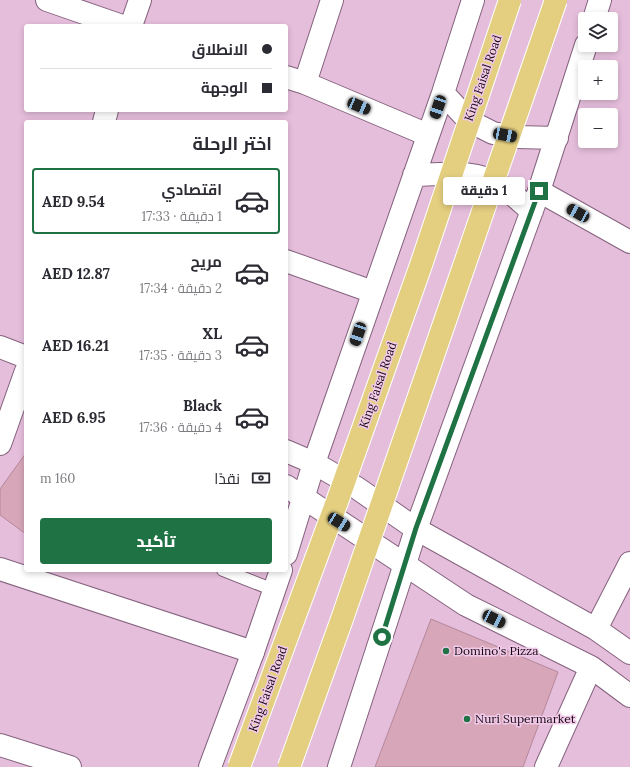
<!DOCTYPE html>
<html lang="ar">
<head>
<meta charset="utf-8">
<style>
  body { margin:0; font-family:Lora,Cairo,serif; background:#f7f7f7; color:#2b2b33; direction:rtl; height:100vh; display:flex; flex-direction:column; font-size:15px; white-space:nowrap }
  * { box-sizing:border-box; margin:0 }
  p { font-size:13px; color:#7c7c81 }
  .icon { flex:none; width:22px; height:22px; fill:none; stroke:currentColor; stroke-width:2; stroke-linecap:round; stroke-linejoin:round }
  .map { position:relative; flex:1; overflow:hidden; direction:ltr }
  .drawer { position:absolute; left:24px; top:120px; width:264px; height:452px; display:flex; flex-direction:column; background:#fff; border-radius:4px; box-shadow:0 2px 6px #0003; direction:rtl }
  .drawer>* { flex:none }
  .top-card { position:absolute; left:24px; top:24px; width:264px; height:88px; border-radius:4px; box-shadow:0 2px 6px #0003; direction:rtl; display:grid; align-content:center; height:88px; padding:0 16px; background:#fff }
  .fabs { position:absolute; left:578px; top:12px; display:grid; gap:8px }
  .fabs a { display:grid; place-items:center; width:40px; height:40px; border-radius:4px; background:#fff; box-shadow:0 2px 6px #0003; font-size:20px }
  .end { position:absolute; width:18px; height:18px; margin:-9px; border:5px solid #1f7244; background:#fff; box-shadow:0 0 0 2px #fff }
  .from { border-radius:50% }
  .bubble { position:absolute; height:28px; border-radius:4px; background:#fff; box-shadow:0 2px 6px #0003; font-size:13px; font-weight:800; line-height:28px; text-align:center; direction:rtl }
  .car { position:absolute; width:12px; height:24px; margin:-12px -6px; border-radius:5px; box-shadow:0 0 3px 1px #0007; background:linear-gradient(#222 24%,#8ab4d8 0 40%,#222 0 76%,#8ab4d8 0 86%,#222 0) }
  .top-card b { display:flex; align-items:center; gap:14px; height:38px; font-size:15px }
  .top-card b+b { border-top:1px solid #e1e1e2 }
  .top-card i { width:10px; height:10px; background:#2b2b33 }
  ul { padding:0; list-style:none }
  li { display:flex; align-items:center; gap:12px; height:66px; margin:0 8px 6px; padding:0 8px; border:2px solid transparent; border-radius:4px }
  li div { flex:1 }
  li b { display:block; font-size:15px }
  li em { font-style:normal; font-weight:800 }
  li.active { border-color:#1f7244 }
  li>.icon { width:36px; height:36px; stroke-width:1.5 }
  h2 { padding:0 16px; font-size:18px; line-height:48px }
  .pay { display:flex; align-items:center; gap:10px; height:44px; padding:0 16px; font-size:15px }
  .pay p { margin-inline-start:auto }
  .cta { display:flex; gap:8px; margin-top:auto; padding:8px 16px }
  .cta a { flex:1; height:46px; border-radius:4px; background:#1f7244; color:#fff; font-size:16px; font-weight:800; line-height:46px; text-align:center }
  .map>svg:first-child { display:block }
  .building { fill:#d7a7b9; stroke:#b58799 }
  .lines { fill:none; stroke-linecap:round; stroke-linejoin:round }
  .service-casing { stroke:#85627e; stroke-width:14 }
  .minor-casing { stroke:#85627e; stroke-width:24 }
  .tertiary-casing { stroke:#85627e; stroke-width:24 }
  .service { stroke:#fff; stroke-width:12 }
  .minor { stroke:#fff; stroke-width:22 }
  .tertiary { stroke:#fff; stroke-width:22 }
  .trunk-bridge-casing { stroke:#fff; stroke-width:24; stroke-linecap:butt }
  .trunk-bridge { stroke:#e4ce7f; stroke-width:22 }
  .route { stroke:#1f7244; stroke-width:5 }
  .poi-dot { fill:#1f7244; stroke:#f2cae9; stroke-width:1.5 }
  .labels { text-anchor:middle; stroke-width:3; stroke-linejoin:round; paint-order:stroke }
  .street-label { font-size:12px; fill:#130711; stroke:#f2cae9 }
  .poi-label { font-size:12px; fill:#130711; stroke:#f2cae9; text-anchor:start }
</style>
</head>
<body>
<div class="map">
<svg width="630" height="767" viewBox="0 0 630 767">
  <rect width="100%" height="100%" fill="#e5bedc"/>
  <!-- building -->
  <path class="building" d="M26,453V534L0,515V489Z
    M431,619L558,672L523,767H375Z"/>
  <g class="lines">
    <defs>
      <path id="service" d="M223,570L274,590"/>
      <path id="minor" d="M47,0L122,26
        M131,26L140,0
        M286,77L305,83L428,135
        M305,83L332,0
        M104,122L107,110
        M539,191L630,242
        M286,261L373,292
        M0,347L26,357
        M0,444L26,371
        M286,451L314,463L357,488L416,529L596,629L630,653
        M286,486L466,605L591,667L630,696
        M0,569L253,652
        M596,629L630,563
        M0,745L70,767
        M546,767L591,667"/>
      <path id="tertiary" d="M594,19L600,0
        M443,93L469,121L493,133L517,137L557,138
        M414,175C442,174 477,169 501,186C512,193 522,203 532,211
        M286,554L314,463L443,93L473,0
        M210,767L253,652L281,570
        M339,767L405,564L416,529L539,191L586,45"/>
    </defs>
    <!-- service casing -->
    <use href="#service" class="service-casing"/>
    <!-- minor casing -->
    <use href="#minor" class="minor-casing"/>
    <!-- tertiary casing -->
    <use href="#tertiary" class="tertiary-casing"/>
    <!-- service -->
    <use href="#service" class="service"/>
    <!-- minor -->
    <use href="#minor" class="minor"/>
    <!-- tertiary -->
    <use href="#tertiary" class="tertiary"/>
    <defs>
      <path id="trunk-bridge" d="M239,767L338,499L421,265L510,0
        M289,767L342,619L556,0"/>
    </defs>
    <!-- trunk-bridge casing -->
    <use href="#trunk-bridge" class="trunk-bridge-casing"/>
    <!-- trunk-bridge -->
    <use href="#trunk-bridge" class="trunk-bridge"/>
  </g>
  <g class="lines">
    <!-- route -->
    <path class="route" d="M382,637L416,528L539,191"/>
  </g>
  <!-- markers -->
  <g class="poi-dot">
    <circle cx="446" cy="651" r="4"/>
    <circle cx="467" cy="719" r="4"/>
  </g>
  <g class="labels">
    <!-- street labels -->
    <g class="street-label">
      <text transform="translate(483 78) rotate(-71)" y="4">King Faisal Road</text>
      <text transform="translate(378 385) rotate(-71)" y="4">King Faisal Road</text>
      <text transform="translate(268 689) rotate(-70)" y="4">King Faisal Road</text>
    </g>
    <!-- poi labels -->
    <g class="poi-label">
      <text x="454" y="655">Domino's Pizza</text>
      <text x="475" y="723">Nuri Supermarket</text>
    </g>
  </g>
</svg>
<div class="fabs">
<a><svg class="icon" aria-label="layers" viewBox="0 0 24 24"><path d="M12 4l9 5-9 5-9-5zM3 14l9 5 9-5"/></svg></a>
<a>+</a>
<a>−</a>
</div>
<i class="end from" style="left:382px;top:637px"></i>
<i class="end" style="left:539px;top:191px"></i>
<div class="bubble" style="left:443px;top:177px;width:82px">1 دقيقة</div>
<i class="car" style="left:359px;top:106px;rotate:113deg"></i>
<i class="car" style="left:438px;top:107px;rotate:199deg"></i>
<i class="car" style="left:505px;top:135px;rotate:101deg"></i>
<i class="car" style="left:578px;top:213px;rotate:299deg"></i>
<i class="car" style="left:358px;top:334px;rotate:199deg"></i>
<i class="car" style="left:339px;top:522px;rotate:122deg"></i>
<i class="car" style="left:494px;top:619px;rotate:116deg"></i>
<div class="top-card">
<b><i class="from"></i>الانطلاق</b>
<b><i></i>الوجهة</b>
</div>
<section class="drawer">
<h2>اختر الرحلة</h2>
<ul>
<li class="active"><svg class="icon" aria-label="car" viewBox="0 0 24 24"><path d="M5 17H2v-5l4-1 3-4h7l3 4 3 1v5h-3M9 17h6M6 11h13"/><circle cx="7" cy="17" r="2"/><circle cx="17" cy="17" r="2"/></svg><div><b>اقتصادي</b><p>1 دقيقة · 17:33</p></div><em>AED 9.54</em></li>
<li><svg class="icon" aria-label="car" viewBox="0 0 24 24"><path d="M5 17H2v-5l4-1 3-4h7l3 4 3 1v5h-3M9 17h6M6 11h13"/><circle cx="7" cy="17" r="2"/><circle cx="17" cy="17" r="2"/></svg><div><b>مريح</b><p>2 دقيقة · 17:34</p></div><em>AED 12.87</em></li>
<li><svg class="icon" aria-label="car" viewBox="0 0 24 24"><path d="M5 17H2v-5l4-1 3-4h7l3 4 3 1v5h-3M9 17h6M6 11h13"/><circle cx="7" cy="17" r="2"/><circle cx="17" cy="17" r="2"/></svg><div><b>XL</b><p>3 دقيقة · 17:35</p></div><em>AED 16.21</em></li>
<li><svg class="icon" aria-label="car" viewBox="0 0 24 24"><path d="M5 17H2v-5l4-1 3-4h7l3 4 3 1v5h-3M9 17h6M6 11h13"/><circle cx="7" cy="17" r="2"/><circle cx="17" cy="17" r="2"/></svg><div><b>Black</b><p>4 دقيقة · 17:36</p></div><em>AED 6.95</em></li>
</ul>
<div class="pay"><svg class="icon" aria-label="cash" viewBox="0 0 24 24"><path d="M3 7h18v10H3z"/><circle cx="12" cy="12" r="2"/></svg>نقدًا<p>160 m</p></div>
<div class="cta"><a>تأكيد</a></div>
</section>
</div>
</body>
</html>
